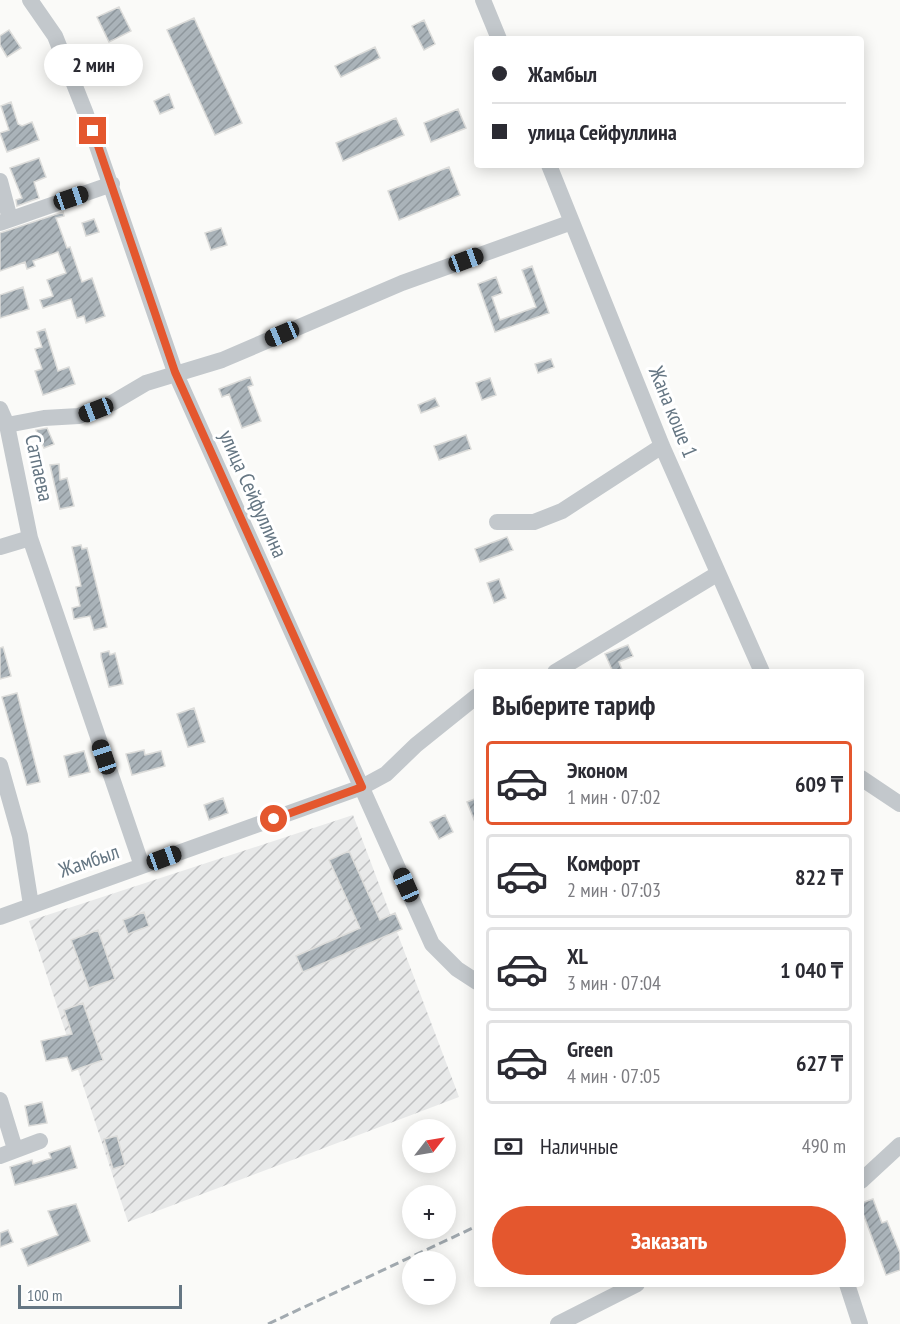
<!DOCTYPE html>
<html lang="ru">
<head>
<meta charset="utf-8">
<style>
  body { margin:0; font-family:"PT Sans Narrow",sans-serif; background:#f7f7f7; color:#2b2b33; height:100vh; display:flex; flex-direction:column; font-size:22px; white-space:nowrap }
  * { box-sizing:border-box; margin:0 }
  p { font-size:20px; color:#7c7c81 }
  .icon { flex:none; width:33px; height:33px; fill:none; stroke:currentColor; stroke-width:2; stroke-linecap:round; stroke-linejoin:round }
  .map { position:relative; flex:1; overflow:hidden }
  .panel { position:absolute; left:474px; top:669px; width:390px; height:618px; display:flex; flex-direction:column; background:#fff; border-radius:6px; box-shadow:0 3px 15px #0003 }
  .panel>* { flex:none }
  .guide { position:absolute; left:474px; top:36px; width:390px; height:132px; border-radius:6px; box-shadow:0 3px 15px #0003; display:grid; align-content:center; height:132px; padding:0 18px; background:#fff }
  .needle { width:39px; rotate:59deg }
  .tools { position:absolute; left:402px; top:1119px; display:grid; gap:12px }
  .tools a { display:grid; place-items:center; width:54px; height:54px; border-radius:50%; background:#fff; box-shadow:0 3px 15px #0003; font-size:30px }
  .scale { position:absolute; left:18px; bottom:15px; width:164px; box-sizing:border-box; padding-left:6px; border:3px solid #657683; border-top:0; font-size:16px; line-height:21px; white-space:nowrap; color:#657683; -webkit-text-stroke:4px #fff; paint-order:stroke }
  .end { position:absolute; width:27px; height:27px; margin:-14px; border:8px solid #e4572e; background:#fff; box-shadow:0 0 0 3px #fff }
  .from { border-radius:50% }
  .bubble { position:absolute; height:42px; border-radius:21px; background:#fff; box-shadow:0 3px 15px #0003; font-size:20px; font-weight:800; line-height:42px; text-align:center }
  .car { position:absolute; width:18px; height:36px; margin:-18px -9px; border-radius:8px; box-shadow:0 0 4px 2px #0007; background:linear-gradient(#222 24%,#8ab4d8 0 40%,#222 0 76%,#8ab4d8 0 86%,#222 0) }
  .guide b { display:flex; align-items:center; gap:21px; height:57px; font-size:22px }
  .guide b+b { border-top:2px solid #e1e1e2 }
  .guide i { width:15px; height:15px; background:#2b2b33 }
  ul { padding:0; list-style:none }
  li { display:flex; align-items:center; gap:18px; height:84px; margin:0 12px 9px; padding:0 6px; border:3px solid #e1e1e2; border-radius:6px }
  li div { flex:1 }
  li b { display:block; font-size:22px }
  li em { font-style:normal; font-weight:800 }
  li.selected { border-color:#e4572e }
  li>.icon { width:54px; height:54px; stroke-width:1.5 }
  h2 { padding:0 18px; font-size:27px; line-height:72px }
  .pay { display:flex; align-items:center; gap:15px; height:66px; padding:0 18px; font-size:22px }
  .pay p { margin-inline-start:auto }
  .button { display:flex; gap:12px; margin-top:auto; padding:12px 18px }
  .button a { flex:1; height:69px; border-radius:36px; background:#e4572e; color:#fff; font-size:24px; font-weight:800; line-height:69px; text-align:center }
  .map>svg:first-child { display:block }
  .industrial { fill:url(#industrial-furrows) }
  .building { fill:url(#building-hatch); stroke:#dcdcda; stroke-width:1.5 }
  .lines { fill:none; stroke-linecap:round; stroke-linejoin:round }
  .minor { stroke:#c3c8cc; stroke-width:16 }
  .rail { stroke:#a2aab0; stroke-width:3; stroke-dasharray:9 4.5; stroke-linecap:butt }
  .route { stroke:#e4572e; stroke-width:8 }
  .labels { text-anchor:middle; stroke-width:6; stroke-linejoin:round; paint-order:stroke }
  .street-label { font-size:21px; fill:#657683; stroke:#fff }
</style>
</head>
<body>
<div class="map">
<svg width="900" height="1324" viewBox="0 0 900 1324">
  <defs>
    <pattern id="industrial-furrows" width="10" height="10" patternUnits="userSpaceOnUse" patternTransform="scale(1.5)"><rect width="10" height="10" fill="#e8e9e9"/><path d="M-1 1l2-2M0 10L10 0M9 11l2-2" fill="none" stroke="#c0c1c2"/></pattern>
    <pattern id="building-hatch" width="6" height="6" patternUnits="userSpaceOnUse" patternTransform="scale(1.5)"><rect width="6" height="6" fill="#aab3b9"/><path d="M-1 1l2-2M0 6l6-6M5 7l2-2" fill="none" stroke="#8e969c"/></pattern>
  </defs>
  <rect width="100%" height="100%" fill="#fafaf8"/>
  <!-- industrial -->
  <path class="industrial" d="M353,815L459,1097L128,1222L29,921Z"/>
  <!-- building -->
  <path class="building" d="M119,7L131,31L109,42L97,17Z
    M194,18L242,123L215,135L167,30Z
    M424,20L435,44L424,50L412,26Z
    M9,30L21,48L7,57L0,45V36Z
    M375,47L380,58L341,77L335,66Z
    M169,94L174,108L160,114L154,101Z
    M11,102L18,124L22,126L32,122L39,140L7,152L0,133L9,130L1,106Z
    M458,109L466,128L431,142L424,123Z
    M396,118L404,135L343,161L336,143Z
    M39,158L46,177L34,182L39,198L17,206L16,200L22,198L10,168Z
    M449,167L460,195L399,220L388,191Z
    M63,212L64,216L56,218L67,248L70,247L82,282L92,278L105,316L86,323L84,316L77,318L71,299L43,308L40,300L53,296L47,280L66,273L58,252L33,261L35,266L27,269L25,262L0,271V233Z
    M94,219L99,232L86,236L82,223Z
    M221,228L227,245L211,250L205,233Z
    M532,266L549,313L495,332L478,284L496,277L502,293L492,297L500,320L536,307L522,270Z
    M23,287L29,309L0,318V295Z
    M45,329L58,371L69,367L75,384L43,395L35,371L42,369L35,349L42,347L37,332Z
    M551,359L554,367L538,373L535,364Z
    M250,377L253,385L248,387L261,421L242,428L229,394L222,397L219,389Z
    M490,378L496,395L482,400L476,383Z
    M435,398L439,406L421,413L418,405Z
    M47,428L54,444L44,448L36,430Z
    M466,435L471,449L439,460L434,446Z
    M59,464L60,480L67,478L74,506L60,509L50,465Z
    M507,537L513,550L480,562L475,549Z
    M81,545L82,549L87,548L107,627L94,630L90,616L74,619L72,608L80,606L76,587L81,586L72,547Z
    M499,579L506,598L494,603L487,583Z
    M628,645L633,656L619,662L623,672H613L605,654Z
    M3,647L11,676L0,679V648Z
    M109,651L110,655L115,653L123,684L109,687L101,657V653Z
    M17,693L40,782L27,785L2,697Z
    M194,708L205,742L188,747L177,714Z
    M144,750L145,755L161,751L165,766L132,775L126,754Z
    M84,751L90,772L69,777L64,756Z
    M223,798L228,813L209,820L204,805Z
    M477,798V827L467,802Z
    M445,815L453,832L439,839L430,822Z
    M349,851L380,920L395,913L402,929L303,972L296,956L360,928L329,860Z
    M144,912L149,926L128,934L123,920Z
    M98,930L115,979L89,988L71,940Z
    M83,1003L103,1060L72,1071L67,1057L46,1061L41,1041L72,1034L64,1010Z
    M42,1102L47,1123L29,1126L25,1106Z
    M117,1136L125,1165L113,1169L104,1139Z
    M70,1146L77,1168L15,1185L10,1167L32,1160L33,1164L51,1158L49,1153Z
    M873,1199L882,1223L887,1221L900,1253V1270L886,1275L861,1208V1203Z
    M76,1204L90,1241L28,1266L21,1249L58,1235L48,1211Z
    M8,1230L13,1242L0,1247V1233Z"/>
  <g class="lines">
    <!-- minor -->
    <path class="minor" d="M30,0L55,36L86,114L175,372L432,944L457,969L477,982
      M483,0L499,39
      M549,165L662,446L762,672
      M0,181L10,219
      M0,223L112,184
      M0,409L7,425L30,538L142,866
      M7,425L44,418L79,416L112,403L146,383L222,360L402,283L572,222
      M497,522H534L562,511L662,446
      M0,547L30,538
      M555,672L717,574
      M0,765L20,836L31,905
      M861,778L900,804
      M0,917L362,787L386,774L416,745L477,696
      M0,1100L15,1149
      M0,1156L40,1141
      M861,1181L900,1145
      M847,1284L860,1324
      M558,1324L637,1284"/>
    <!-- rail -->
    <path class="rail" d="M268,1324L477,1226"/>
  </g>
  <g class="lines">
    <!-- route -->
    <path class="route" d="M93,131L175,372L362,787L274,819"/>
  </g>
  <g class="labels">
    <!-- street labels -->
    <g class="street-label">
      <text transform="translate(673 412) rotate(68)" y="7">Жана коше 1</text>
      <text transform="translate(39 468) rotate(78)" y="7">Сатпаева</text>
      <text transform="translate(253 494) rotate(66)" y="7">улица Сейфуллина</text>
      <text transform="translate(89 861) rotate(-19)" y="7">Жамбыл</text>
    </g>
  </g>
</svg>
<div class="tools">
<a><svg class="needle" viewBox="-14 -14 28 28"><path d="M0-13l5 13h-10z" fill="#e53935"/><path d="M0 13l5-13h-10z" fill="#7c7c81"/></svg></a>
<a>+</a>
<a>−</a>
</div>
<div class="scale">100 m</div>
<i class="end from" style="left:274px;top:819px"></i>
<i class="end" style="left:93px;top:131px"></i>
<div class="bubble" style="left:44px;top:44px;width:99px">2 мин</div>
<i class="car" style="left:71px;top:198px;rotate:71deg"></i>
<i class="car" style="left:466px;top:260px;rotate:70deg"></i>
<i class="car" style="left:282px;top:334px;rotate:247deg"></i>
<i class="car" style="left:96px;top:410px;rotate:249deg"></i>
<i class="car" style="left:104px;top:757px;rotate:341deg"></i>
<i class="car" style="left:164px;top:858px;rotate:70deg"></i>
<i class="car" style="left:406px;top:885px;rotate:336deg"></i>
<div class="guide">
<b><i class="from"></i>Жамбыл</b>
<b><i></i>улица Сейфуллина</b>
</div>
<section class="panel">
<h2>Выберите тариф</h2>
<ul>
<li class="selected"><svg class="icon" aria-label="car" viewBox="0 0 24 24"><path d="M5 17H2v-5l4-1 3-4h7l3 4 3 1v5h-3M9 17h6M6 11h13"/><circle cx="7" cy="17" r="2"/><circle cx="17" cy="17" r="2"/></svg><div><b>Эконом</b><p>1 мин · 07:02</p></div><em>609 ₸</em></li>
<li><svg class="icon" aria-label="car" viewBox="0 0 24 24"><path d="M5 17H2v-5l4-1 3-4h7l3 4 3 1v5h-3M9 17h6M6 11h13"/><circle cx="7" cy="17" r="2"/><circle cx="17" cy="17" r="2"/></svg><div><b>Комфорт</b><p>2 мин · 07:03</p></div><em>822 ₸</em></li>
<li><svg class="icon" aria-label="car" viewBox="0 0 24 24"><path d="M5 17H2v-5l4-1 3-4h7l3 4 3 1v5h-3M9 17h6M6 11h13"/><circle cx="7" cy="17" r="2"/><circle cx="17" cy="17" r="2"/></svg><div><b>XL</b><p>3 мин · 07:04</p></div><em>1 040 ₸</em></li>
<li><svg class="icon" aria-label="car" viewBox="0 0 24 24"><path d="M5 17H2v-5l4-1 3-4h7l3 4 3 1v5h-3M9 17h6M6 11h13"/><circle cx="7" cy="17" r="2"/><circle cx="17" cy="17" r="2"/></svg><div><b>Green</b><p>4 мин · 07:05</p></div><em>627 ₸</em></li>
</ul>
<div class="pay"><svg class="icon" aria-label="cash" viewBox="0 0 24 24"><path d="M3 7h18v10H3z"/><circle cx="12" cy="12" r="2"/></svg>Наличные<p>490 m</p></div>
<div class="button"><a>Заказать</a></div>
</section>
</div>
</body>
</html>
